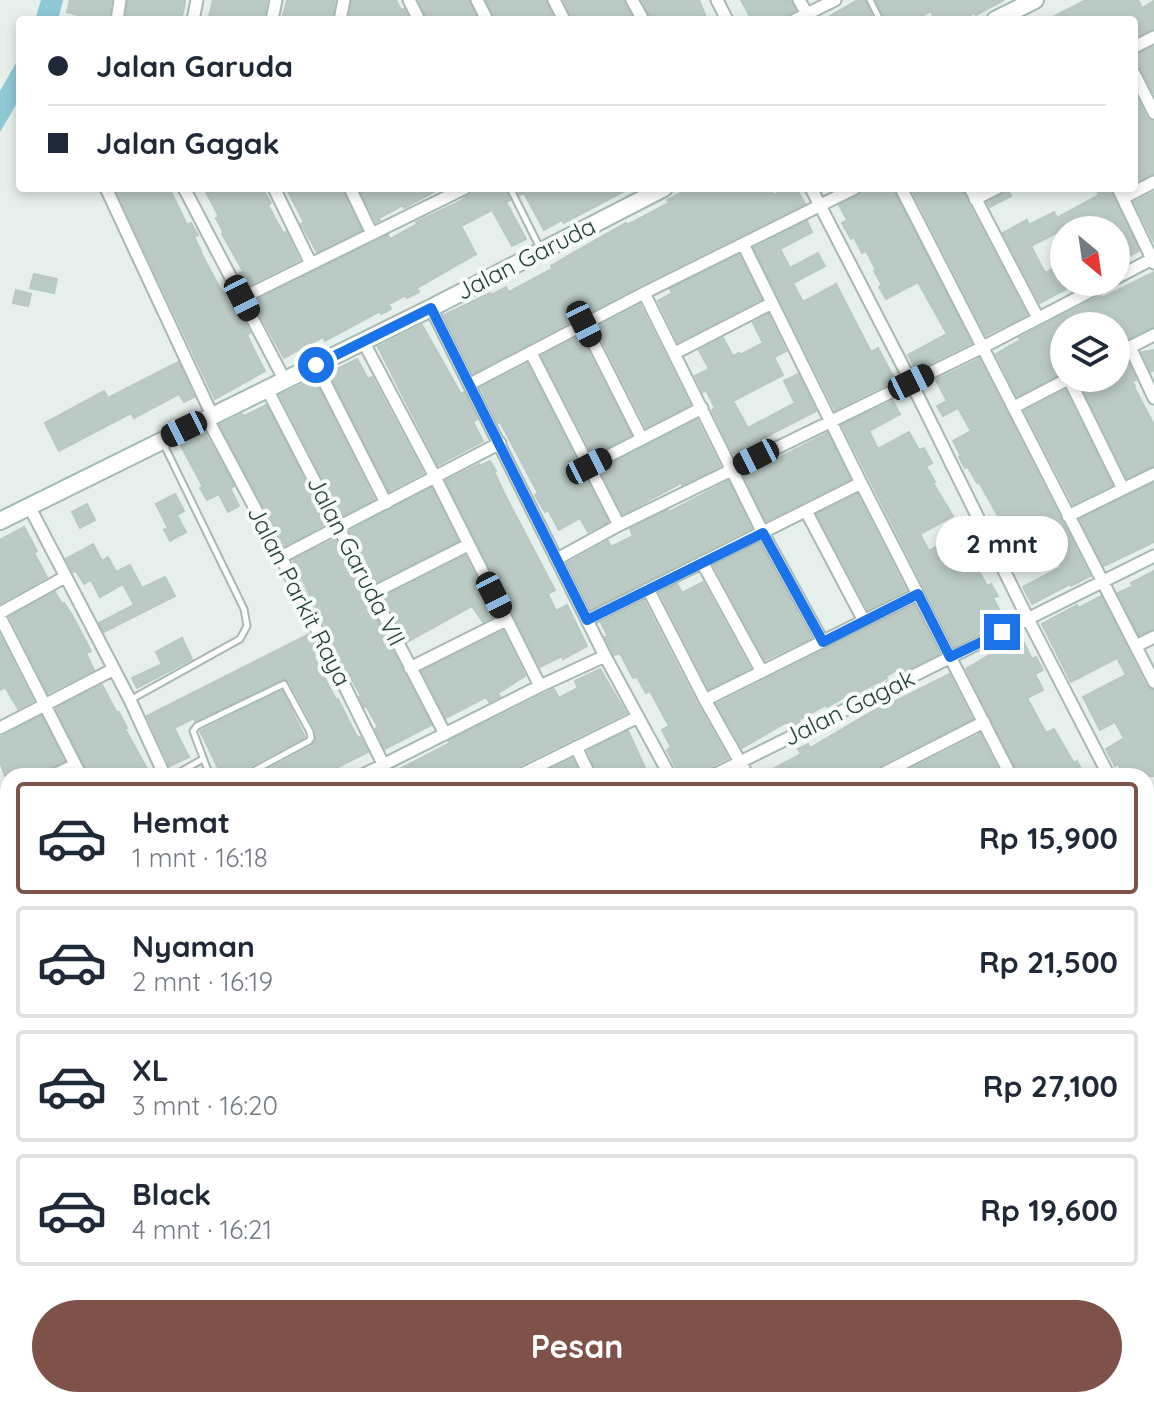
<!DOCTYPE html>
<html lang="id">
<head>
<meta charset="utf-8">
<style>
  body { margin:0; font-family:Quicksand,sans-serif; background:#f6f6f7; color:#1f2937; height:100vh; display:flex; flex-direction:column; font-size:30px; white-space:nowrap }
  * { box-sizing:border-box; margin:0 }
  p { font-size:26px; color:#747a83 }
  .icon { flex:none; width:44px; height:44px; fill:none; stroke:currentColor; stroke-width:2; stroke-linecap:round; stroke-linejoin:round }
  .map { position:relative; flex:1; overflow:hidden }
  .drawer { position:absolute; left:0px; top:768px; width:1154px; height:640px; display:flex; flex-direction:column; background:#fff; border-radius:24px 24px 0 0; box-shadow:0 4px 12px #0003 }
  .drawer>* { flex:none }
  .banner { position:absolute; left:16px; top:16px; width:1122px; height:176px; border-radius:8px; box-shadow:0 4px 12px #0003; display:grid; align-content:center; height:176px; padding:0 32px; background:#fff }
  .needle { width:52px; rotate:151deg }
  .controls { position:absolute; left:1050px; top:216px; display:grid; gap:16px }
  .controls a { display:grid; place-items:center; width:80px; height:80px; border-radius:50%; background:#fff; box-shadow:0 4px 12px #0003; font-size:40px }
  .end { position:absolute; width:36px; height:36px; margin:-18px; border:10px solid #1a73e8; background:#fff; box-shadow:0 0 0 4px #fff }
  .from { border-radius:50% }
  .bubble { position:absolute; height:56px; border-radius:28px; background:#fff; box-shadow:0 4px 12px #0003; font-size:26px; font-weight:800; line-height:56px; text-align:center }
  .car { position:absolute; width:24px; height:48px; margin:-24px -12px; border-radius:10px; box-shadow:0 0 6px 2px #0007; background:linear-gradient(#222 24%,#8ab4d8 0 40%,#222 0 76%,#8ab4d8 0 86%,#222 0) }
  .banner b { display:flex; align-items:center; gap:28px; height:76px; font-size:30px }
  .banner b+b { border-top:2px solid #e0e1e3 }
  .banner i { width:20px; height:20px; background:#1f2937 }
  ul { padding:14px 0 0; list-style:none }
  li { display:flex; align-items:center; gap:24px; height:112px; margin:0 16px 12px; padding:0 16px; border:4px solid #e0e1e3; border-radius:8px }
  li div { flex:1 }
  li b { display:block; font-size:30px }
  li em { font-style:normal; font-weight:800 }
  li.selected { border-color:#7f5249 }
  li>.icon { width:72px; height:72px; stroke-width:1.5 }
  .button { display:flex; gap:16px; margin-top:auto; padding:16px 32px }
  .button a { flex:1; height:92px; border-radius:48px; background:#7f5249; color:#fff; font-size:32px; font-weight:800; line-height:92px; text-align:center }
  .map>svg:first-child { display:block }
  .water { fill:#8ec9d4 }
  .building { fill:#bbcac4; stroke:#b8c9c2; stroke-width:2 }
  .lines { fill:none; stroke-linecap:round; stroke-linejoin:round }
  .lane-casing { stroke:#a8b8b2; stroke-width:9 }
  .street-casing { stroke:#a8b8b2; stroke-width:15 }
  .secondary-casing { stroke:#a4bbb3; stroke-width:20 }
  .path { stroke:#86b3a5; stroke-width:2; stroke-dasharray:4 6; stroke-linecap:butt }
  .lane { stroke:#fff; stroke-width:5 }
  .street { stroke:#fff; stroke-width:11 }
  .secondary { stroke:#fff; stroke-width:16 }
  .rail { stroke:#5f7d75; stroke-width:4; stroke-dasharray:16 8; stroke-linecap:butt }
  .route { stroke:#1a73e8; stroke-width:10 }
  .labels { text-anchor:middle; stroke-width:8; stroke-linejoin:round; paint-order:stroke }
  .street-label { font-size:24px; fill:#24423a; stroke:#f7fbf9 }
</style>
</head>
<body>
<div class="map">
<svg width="1154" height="1408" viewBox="0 0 1154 1408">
  <rect width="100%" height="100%" fill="#e6efeb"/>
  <!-- water -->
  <path class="water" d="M41,0H63L58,20H35Z
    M20,56V98L0,132V91Z"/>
  <!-- building -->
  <path class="building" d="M70,0H111L109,20H97L67,12Z
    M128,0H185V4L181,20H126Z
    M213,0H267L264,17L261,16L260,20H208Z
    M287,0H335L332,20H282Z
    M352,0H396L401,10L404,9L410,20H349Z
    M421,0H469L478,20H427L419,1Z
    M486,0H546L554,20H495Z
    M564,0H624L633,20H572Z
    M642,0H699L707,20H651Z
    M741,0H791L795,10L788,15L787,20H752Z
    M858,0H865L872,17L867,20H823Z
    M876,0H1004L976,15L974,13L961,20H935L931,11L914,20H885Z
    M1086,0H1138L1142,8L1154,1V29L1134,38V20H1047Z
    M1154,46V92L1153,93L1141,69L1134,65V55Z
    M1134,92L1146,117L1154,122V174L1134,183Z
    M115,188H169L187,225L191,223L198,235L194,237L201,251H200L222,292H224L232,308L236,306L250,333L247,335L252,346L265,371L215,399Z
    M204,188H262L271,203L268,205L283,233L286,232L299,260L245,287L238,274L243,271L222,234L224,233L216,218L219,217Z
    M286,188H342L361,230L317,252L301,224L304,222Z
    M359,188H441L404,208L403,205L379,218L380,220L376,222Z
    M473,188H505L510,200L506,202L526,239L512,246L492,210L461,226L476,254L417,288L419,292L407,298L406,295L389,304L391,309L381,314L380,311L325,341L323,337L284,358L253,302L388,235L390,239L417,224L416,222L459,202L472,193Z
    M516,188H630L564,223L562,220L544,230L524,193L520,195Z
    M691,188H765L768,194L772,192L774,195L788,188H796L805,204L640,285L473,373L444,315L490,293L491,295L506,287L509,292L552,269L551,266L571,254L626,223L627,225L669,203L667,200Z
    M863,188H893L971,343L916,370L908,355L947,334L918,282L886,299L879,287L882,285L874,271L876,270L866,251L862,253L854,237L851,239L842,223L847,220L839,205L859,195Z
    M911,188H962L968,203L1027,315L986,335Z
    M1005,188H1007L1011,196L990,207L987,202L1001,195Z
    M1096,188H1110L1139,251L1121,260L1116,250V230H1062L1031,246L1045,273L1064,263V282H1079L1040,303L1003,233L1027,220L1029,225L1054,212L1057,218L1099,195Z
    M1154,192V242L1134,202Z
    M807,221L812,232L780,249L790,268L818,253L825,266L793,283L803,302L836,284L871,352L878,348L895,380L835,410L754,248Z
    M739,255L761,299L678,342L658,301L672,293L670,289Z
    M1154,272V327L1117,344L1116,326H1107L1105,321L1096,326H1064V372L1017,396L996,354L1020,340L1019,338L1088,302L1101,296L1102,298Z
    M34,274L57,279L54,293L30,288Z
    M16,290L31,294L28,306L13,303Z
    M640,305L690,405L646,427L596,328Z
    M768,314L786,351L774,357L783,375L733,401L748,428L795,403L784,381L798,374L816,411L733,454L712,410L715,408L706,390L703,392L695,376L709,369L699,350L723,338L733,356L739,353L740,355L763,343L753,323Z
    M422,325L461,394L464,392L477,419L473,422L483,441L438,465L378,347Z
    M580,336L631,435L593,455L542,356Z
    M1154,350V370L1151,372L1142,352Z
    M1126,358L1136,380L1132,381L1135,386L1134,387L1154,425V466L1127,478L1078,379L1116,378V362Z
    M357,359L368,379L372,377L423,473L389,491L329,373Z
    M979,359L1090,576L1071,586L1070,584L1032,604L1023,587L1061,567L1033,516L1003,531L995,518L998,516L979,482L977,483L968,467L965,468L959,457L961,456L953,441L971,431L958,408L943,416L937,406L947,401L936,380Z
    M178,362L194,397L184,402L179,394L134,418L131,413L59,451L45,423L104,391L108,398Z
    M527,364L608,522L588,532L580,518L559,530L548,510L545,512L535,495L538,493L500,422L498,423L481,388Z
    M314,379L374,499L342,516L280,395Z
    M1065,390L1112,485L1073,504L1025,411Z
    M893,401L900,414L869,431L878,449L909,432L919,450L924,448L932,463L926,466L935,482L933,483L953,516L920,534L929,551L960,534L970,552L973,551L980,564L976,566L987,586L991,584L998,596L993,598L1005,620L954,646L842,425Z
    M266,405L327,523L285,546L220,425L242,414L244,416Z
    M697,420L720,466L682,485L681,483L623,514L600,470Z
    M205,433L234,486L230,488L239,506L228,512L219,494L207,500L200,488L203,487L181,446Z
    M827,433L850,479L766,521L744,476Z
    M490,461L496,471L494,472L507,499L555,590L548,594L556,611L567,605L587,646L563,659L562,656L540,667L446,481L479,464L480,466Z
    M728,481L751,528L591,609L568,563L608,541L611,547L633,536L630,529L668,510L669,512L673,510Z
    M1154,483V542L1104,566L1080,519Z
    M431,488L458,541L376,582L350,531Z
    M175,494L184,511L177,515L186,532L170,541L164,530L168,528L156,504Z
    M857,494L906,590L868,610L817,514Z
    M87,504L95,520L80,528L72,512Z
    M24,527L37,551L34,553L47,577L0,603V540Z
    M335,539L363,593L364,598L367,601L431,725L385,749L375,729L378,727L366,706L364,707L359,697L361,696L346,669L293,560Z
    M759,543L811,638L765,660L714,566Z
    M93,544L102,561L108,557L116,572L130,565L142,588L165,577L175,596L104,632L99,623L134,605L123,584L100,597L91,580L84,584L76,571L73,572L66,559Z
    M1025,544L1032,556L1012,567L1006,554Z
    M465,556L495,616L483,622L472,606L407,642L384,597Z
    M1154,571V629L1139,635L1118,593L1133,586L1131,583Z
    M703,582L750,668L709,689L660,593L677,584L682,593Z
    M55,592L62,604L64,603L72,615L91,651L86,653L94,670L48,693L10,617Z
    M1101,596L1146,686L1154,690V776H1125L1118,764L1115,766L1106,749L1124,738L1115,722L1100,730L1083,697L1126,675L1117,658L1071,682L1042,624L1077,605L1079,608Z
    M644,601L697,704L728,758L692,776H680L667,750L671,747L662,730L669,726L650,691L646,693L637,677L633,678L620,653L614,655L605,637L608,636L601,623Z
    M914,605L939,654L904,671L903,667L886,676L887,678L846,699L845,697L827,707L826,705L799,720L800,722L790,727L787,722L742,748L717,704Z
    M503,631L525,676L498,693L500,697L489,702L486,697L446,718L422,671Z
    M309,634L319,654L314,657L336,700L338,699L354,731L358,738L360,737L368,752L320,776H256L312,746L316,740L315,729L289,681L284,679L195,721L194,718L174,728L189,757L170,766L147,716Z
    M0,636L33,701L18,709L5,687L0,690Z
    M182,638L192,659L137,688L132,678L162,664L156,652Z
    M1023,641L1032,659L1036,657L1043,670L1035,674L1043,690L1027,698L1046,733L1054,729L1074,763L1077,761L1083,773L1078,776H1019L966,669L1008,644L1010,648Z
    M600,669L626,713L514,768L510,776H397L396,771L450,743L449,741L544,694L554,689L559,698L578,688L575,681Z
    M949,674L972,719L874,768L870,776H760L801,754L798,749L808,744L810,748L880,707L889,703L890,704Z
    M102,685L117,713L119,712L127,728L125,729L151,776H89L56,708Z
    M282,691L305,737L241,771L239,776H222L200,731Z
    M41,716L64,761L48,769L44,776H5L0,762V738Z
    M628,731L649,776H598L588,751Z
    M980,734L1001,776H897Z
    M572,759L581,776H537Z"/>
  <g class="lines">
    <defs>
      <path id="lane" d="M870,0L880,20
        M510,188L541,250
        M130,700L240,639L247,626L244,609L164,445
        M173,776L203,759
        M210,776L193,731L197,726L284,684L310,732L311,738L309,741L244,776
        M926,1400L930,1408"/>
      <path id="street" d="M409,0L419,20
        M477,0L487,20
        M554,0L564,20
        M632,0L643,20
        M717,0L727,20
        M799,0L807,14
        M117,20L120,0
        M193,20L197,0
        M272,20L276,0
        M340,20L344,0
        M795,20L835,0
        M1134,47L1154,37
        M1134,73L1154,113
        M106,188L212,415
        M184,188L284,379
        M274,188L311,264
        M350,188L372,234
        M811,188L911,382L1028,619L1109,776
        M901,188L1154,682
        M970,188L1038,318
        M1118,188L1154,263
        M1123,198L1154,182
        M975,199L997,188
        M743,244L861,483L1011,776
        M1116,278L1154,258
        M644,293L763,533L823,642
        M242,298L465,188
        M431,308L605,656L670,776
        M584,324L642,439
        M363,341L435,477L540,686
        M1130,347L1154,398
        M531,353L619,525
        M675,353L772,303
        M1116,354L1154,335
        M316,365L386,503
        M1069,379L1123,489
        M470,384L644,293L855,188
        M267,389C327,503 385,619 445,734
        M1014,407L1070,378
        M207,418L281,557L389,776
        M589,466L702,408
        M29,506L130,700L165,776
        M806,511L864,621
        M1068,516L1154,474
        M281,557L500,443
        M557,559L619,525L983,347L1108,282
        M702,562L762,672
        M648,589L705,700L748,776
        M371,594L468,545
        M0,613L65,577
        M0,617L81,776
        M587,620L861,483
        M1136,646L1154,637
        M410,668L506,620
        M705,700L918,594
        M0,728L114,669
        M576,747L590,776
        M52,776L75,765
        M361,776L540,686L605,656
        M518,776L638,717
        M712,776L1154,556
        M878,776L984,722
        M0,803L8,799
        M1146,839L1154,834
        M1146,846L1154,857
        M0,874L8,870
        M0,954L8,950
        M0,1036L8,1032
        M0,1049L8,1065
        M1146,1134L1154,1129
        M0,1178L8,1174
        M0,1198L8,1213
        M0,1380L8,1395
        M1147,1383L1154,1399
        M10,1400L14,1408
        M105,1400L109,1408
        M177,1400L181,1408
        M245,1400L249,1408
        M316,1400L320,1408
        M727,1400L731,1408
        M337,1408L348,1400
        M694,1408L707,1400
        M1097,1408L1113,1400"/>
      <path id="secondary" d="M995,20L1035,0
        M0,521L431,308L664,188"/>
    </defs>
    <!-- lane casing -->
    <use href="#lane" class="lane-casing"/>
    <!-- street casing -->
    <use href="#street" class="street-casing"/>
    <!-- secondary casing -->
    <use href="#secondary" class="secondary-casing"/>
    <!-- path -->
    <path class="path" d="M865,1400L870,1408"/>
    <!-- lane -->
    <use href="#lane" class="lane"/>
    <!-- street -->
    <use href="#street" class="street"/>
    <!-- secondary -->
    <use href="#secondary" class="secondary"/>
    <!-- rail -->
    <path class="rail" d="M1146,888L1154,882
      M1146,906L1154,900
      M404,1408L416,1400
      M428,1408L440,1400"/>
  </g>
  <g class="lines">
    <!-- route -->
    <path class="route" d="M316,365L431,308L587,620L763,533L823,642L918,594L950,657L1002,632"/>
  </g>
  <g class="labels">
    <!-- street labels -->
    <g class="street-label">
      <text transform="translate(526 259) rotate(-27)" y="8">Jalan Garuda</text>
      <text transform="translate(356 561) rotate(63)" y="8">Jalan Garuda VII</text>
      <text transform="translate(299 596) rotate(63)" y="8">Jalan Parkit Raya</text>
      <text transform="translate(849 708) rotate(-26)" y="8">Jalan Gagak</text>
    </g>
  </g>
</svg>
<div class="controls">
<a><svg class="needle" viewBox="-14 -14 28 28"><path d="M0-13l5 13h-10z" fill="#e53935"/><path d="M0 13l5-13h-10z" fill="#747a83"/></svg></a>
<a><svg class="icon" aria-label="layers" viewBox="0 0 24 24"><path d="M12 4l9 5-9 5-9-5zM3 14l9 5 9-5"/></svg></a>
</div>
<i class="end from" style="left:316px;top:365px"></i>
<i class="end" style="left:1002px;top:632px"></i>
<div class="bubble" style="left:936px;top:516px;width:132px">2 mnt</div>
<i class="car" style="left:242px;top:298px;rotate:153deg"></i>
<i class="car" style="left:584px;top:324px;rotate:154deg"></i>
<i class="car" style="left:911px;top:382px;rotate:64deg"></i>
<i class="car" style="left:184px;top:429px;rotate:244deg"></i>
<i class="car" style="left:756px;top:457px;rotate:243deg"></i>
<i class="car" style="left:589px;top:466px;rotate:63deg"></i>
<i class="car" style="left:494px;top:595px;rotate:153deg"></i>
<div class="banner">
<b><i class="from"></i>Jalan Garuda</b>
<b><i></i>Jalan Gagak</b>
</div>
<section class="drawer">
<ul>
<li class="selected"><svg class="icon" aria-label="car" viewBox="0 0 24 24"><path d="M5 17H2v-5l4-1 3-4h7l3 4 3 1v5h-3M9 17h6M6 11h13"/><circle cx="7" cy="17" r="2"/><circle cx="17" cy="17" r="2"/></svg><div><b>Hemat</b><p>1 mnt · 16:18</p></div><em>Rp 15,900</em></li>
<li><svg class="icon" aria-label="car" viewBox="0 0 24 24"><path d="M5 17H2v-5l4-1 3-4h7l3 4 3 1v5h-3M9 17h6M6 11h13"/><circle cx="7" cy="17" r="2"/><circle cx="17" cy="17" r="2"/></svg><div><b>Nyaman</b><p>2 mnt · 16:19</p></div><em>Rp 21,500</em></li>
<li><svg class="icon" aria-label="car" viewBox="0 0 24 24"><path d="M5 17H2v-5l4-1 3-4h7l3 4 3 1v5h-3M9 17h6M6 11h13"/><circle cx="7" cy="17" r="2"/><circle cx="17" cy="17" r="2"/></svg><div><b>XL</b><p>3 mnt · 16:20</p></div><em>Rp 27,100</em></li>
<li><svg class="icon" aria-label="car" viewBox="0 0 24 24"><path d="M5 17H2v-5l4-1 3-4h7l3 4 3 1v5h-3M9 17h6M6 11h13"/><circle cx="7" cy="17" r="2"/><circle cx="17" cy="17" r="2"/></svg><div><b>Black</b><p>4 mnt · 16:21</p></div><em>Rp 19,600</em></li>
</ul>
<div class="button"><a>Pesan</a></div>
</section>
</div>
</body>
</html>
